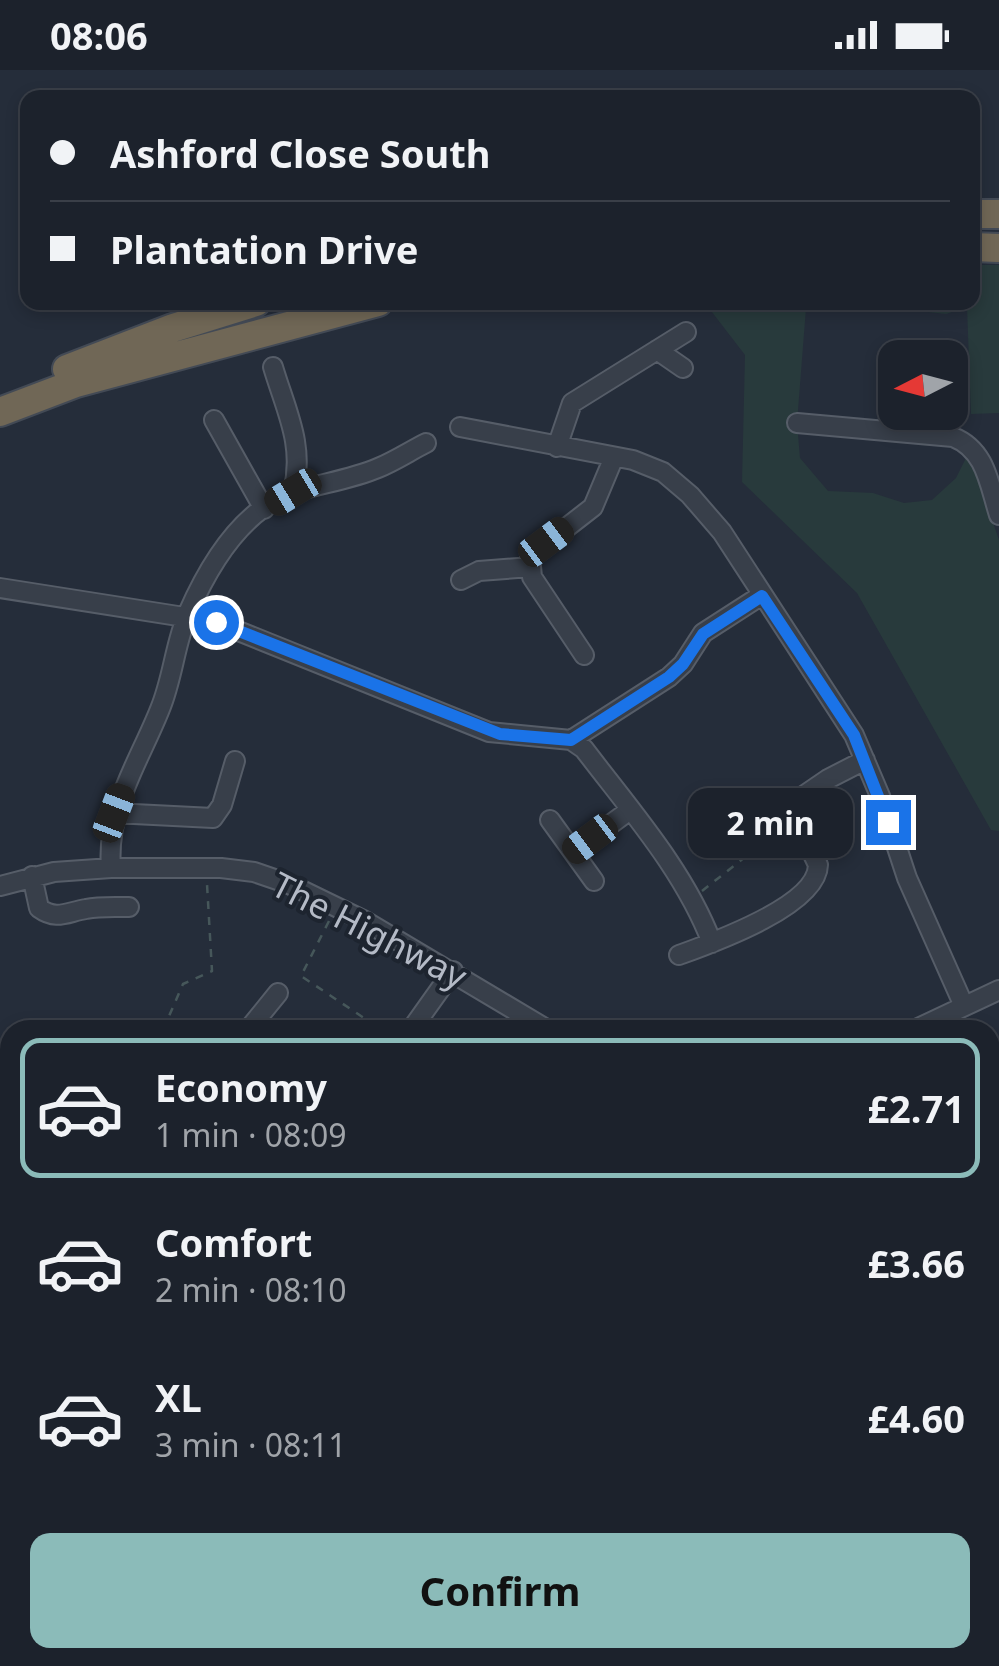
<!DOCTYPE html>
<html lang="en">
<head>
<meta charset="utf-8">
<style>
  body { margin:0; font-family:"Noto Sans",sans-serif; background:#292f38; color:#f1f3f6; height:100vh; display:flex; flex-direction:column; font-size:38px; white-space:nowrap }
  * { box-sizing:border-box; margin:0 }
  p { font-size:32px; color:#a0a4a9 }
  .icon { flex:none; width:55px; height:55px; fill:none; stroke:currentColor; stroke-width:2; stroke-linecap:round; stroke-linejoin:round }
  .map { position:relative; flex:1; overflow:hidden }
  .details { position:absolute; left:0px; top:950px; width:1000px; height:648px; display:flex; flex-direction:column; background:#1c222c; border-radius:30px 30px 0 0; box-shadow:0 5px 15px #0003,0 0 0 2px #3a3f48 }
  .details>* { flex:none }
  .top-card { position:absolute; left:20px; top:20px; width:960px; height:220px; border-radius:20px; box-shadow:0 5px 15px #0003,0 0 0 2px #3a3f48; display:grid; align-content:center; height:220px; padding:0 30px; background:#1c222c }
  .needle { width:65px; rotate:264deg }
  .buttons { position:absolute; left:878px; top:270px; display:grid; gap:20px }
  .buttons a { display:grid; place-items:center; width:90px; height:90px; border-radius:20px; background:#1c222c; box-shadow:0 5px 15px #0003,0 0 0 2px #3a3f48; font-size:50px }
  .end { position:absolute; width:45px; height:45px; margin:-22px; border:12px solid #1a73e8; background:#fff; box-shadow:0 0 0 5px #fff }
  .from { border-radius:50% }
  .bubble { position:absolute; height:70px; border-radius:20px; background:#1c222c; box-shadow:0 5px 15px #0003,0 0 0 2px #3a3f48; font-size:32px; font-weight:700; line-height:70px; text-align:center }
  .car { position:absolute; width:30px; height:60px; margin:-30px -15px; border-radius:12px; box-shadow:0 0 8px 2px #0007; background:linear-gradient(#222 24%,#8ab4d8 0 40%,#222 0 76%,#8ab4d8 0 86%,#222 0) }
  .top-card b { display:flex; align-items:center; gap:35px; height:95px; font-size:38px }
  .top-card b+b { border-top:2px solid #3a3f48 }
  .top-card i { width:25px; height:25px; background:#f1f3f6 }
  ul { padding:18px 0 0; list-style:none }
  li { display:flex; align-items:center; gap:30px; height:140px; margin:0 20px 15px; padding:0 10px; border:5px solid transparent; border-radius:20px }
  li div { flex:1 }
  li b { display:block; font-size:38px }
  li em { font-style:normal; font-weight:700 }
  li.active { border-color:#8bbbb9 }
  li>.icon { width:90px; height:90px; stroke-width:1.5 }
  .cta { display:flex; gap:20px; margin-top:auto; padding:20px 30px }
  .cta a { flex:1; height:115px; border-radius:20px; background:#8bbbb9; color:#111; font-size:40px; font-weight:700; line-height:115px; text-align:center }
  .status { display:flex; justify-content:space-between; align-items:center; height:70px; padding:0 50px; background:#1c222c; direction:ltr }
  .status svg { height:28px; fill:currentColor }
  .map>svg:first-child { display:block }
  .green { fill:#283a3c }
  .lines { fill:none; stroke-linecap:round; stroke-linejoin:round }
  .minor-casing { stroke:#565d68; stroke-width:22 }
  .highway-casing { stroke:#434a55; stroke-width:32 }
  .path { stroke:#46575a; stroke-width:2.5; stroke-dasharray:8 8; stroke-linecap:butt }
  .minor { stroke:#383f4a; stroke-width:18 }
  .highway { stroke:#706756; stroke-width:28 }
  .route { stroke:#1a73e8; stroke-width:12 }
  .labels { text-anchor:middle; stroke-width:8; stroke-linejoin:round; paint-order:stroke }
  .street-label { font-size:35px; fill:#b4bac6; stroke:#1d242f }
</style>
</head>
<body>
<div class="status"><b>08:06</b><svg viewBox="0 0 49 12"><path d="M0 12V9h3v3zM5 12V6h3v6zM10 12V3h3v9zM15 12V0h3v12zM26 1h20v11H26zM47 4h2v5h-2z"/></svg></div>
<div class="map">
<svg width="999" height="1596" viewBox="0 0 999 1596">
  <rect width="100%" height="100%" fill="#252d3a"/>
  <!-- green -->
  <path class="green" d="M973,195H999V343L971,344L967,237L946,244L919,241L917,233L972,232Z
    M705,233H876H814L806,238L797,353L800,388L828,421L873,423L904,433L932,430L956,408L966,388L972,392L999,470V761L991,760L857,523L742,412L745,285Z
    M999,1365V1596H901L893,1588H990V1367Z"/>
  <g class="lines">
    <defs>
      <path id="minor" d="M657,280L683,298
        M273,297C286,341 305,375 293,422
        M214,350L264,439
        M797,353L953,367C986,380 989,414 999,445
        M460,357L633,390L663,402L690,425L722,462L854,665L880,726L907,808L964,936
        M557,377L572,333L686,262
        M461,510L479,501L531,497
        M0,518L216,552L489,662L571,670L584,679C631,741 684,800 712,873
        M584,585L532,507L530,486L593,437L614,387
        M571,670L669,607L683,594L703,563L762,525
        M114,743L213,748L222,735L235,691
        M550,750L594,811
        M573,782L630,740
        M111,798C106,738 139,692 160,639C173,608 175,573 188,543C209,495 243,437 297,421C324,413 352,409 378,398C395,391 410,381 426,373
        M32,806L39,838C57,851 67,842 86,839C100,836 115,837 129,837
        M0,816L54,802L111,798H221L254,802L289,814L365,851L548,960
        M679,885C712,873 817,836 818,795L790,735L828,709L865,690
        M248,960L278,923
        M411,960L453,901
        M914,960L999,920
        M0,1116L10,1105
        M0,1312L10,1311
        M990,1339L999,1343
        M0,1525L10,1518
        M229,1588L238,1596
        M482,1588L500,1596
        M797,1588L801,1596
        M0,1595L1,1596
        M551,1596L555,1588"/>
      <path id="highway" d="M972,144H999
        M972,177L999,178
        M67,299L173,258L256,232
        M0,342L76,313L378,232"/>
    </defs>
    <!-- minor casing -->
    <use href="#minor" class="minor-casing"/>
    <!-- highway casing -->
    <use href="#highway" class="highway-casing"/>
    <!-- path -->
    <path class="path" d="M702,821L782,758
      M329,851L301,906L382,960
      M163,960L183,914L212,901L207,814
      M990,1081L999,1080
      M990,1283L999,1280
      M0,1358L10,1346"/>
    <!-- minor -->
    <use href="#minor" class="minor"/>
    <!-- highway -->
    <use href="#highway" class="highway"/>
  </g>
  <g class="lines">
    <!-- route -->
    <path class="route" d="M216,552L500,664L571,670L669,607L683,594L703,564L762,526L854,665L888,752"/>
  </g>
  <g class="labels">
    <!-- street labels -->
    <g class="street-label">
      <text transform="translate(369 861) rotate(27)" y="12">The Highway</text>
    </g>
  </g>
</svg>
<div class="buttons">
<a><svg class="needle" viewBox="-14 -14 28 28"><path d="M0-13l5 13h-10z" fill="#e53935"/><path d="M0 13l5-13h-10z" fill="#a0a4a9"/></svg></a>
</div>
<i class="end from" style="left:216px;top:552px"></i>
<i class="end" style="left:888px;top:752px"></i>
<div class="bubble" style="left:688px;top:718px;width:165px">2 min</div>
<i class="car" style="left:293px;top:422px;rotate:239deg"></i>
<i class="car" style="left:546px;top:472px;rotate:53deg"></i>
<i class="car" style="left:114px;top:743px;rotate:21deg"></i>
<i class="car" style="left:590px;top:769px;rotate:233deg"></i>
<div class="top-card">
<b><i class="from"></i>Ashford Close South</b>
<b><i></i>Plantation Drive</b>
</div>
<section class="details">
<ul>
<li class="active"><svg class="icon" aria-label="car" viewBox="0 0 24 24"><path d="M5 17H2v-5l4-1 3-4h7l3 4 3 1v5h-3M9 17h6M6 11h13"/><circle cx="7" cy="17" r="2"/><circle cx="17" cy="17" r="2"/></svg><div><b>Economy</b><p>1 min · 08:09</p></div><em>£2.71</em></li>
<li><svg class="icon" aria-label="car" viewBox="0 0 24 24"><path d="M5 17H2v-5l4-1 3-4h7l3 4 3 1v5h-3M9 17h6M6 11h13"/><circle cx="7" cy="17" r="2"/><circle cx="17" cy="17" r="2"/></svg><div><b>Comfort</b><p>2 min · 08:10</p></div><em>£3.66</em></li>
<li><svg class="icon" aria-label="car" viewBox="0 0 24 24"><path d="M5 17H2v-5l4-1 3-4h7l3 4 3 1v5h-3M9 17h6M6 11h13"/><circle cx="7" cy="17" r="2"/><circle cx="17" cy="17" r="2"/></svg><div><b>XL</b><p>3 min · 08:11</p></div><em>£4.60</em></li>
</ul>
<div class="cta"><a>Confirm</a></div>
</section>
</div>
</body>
</html>
